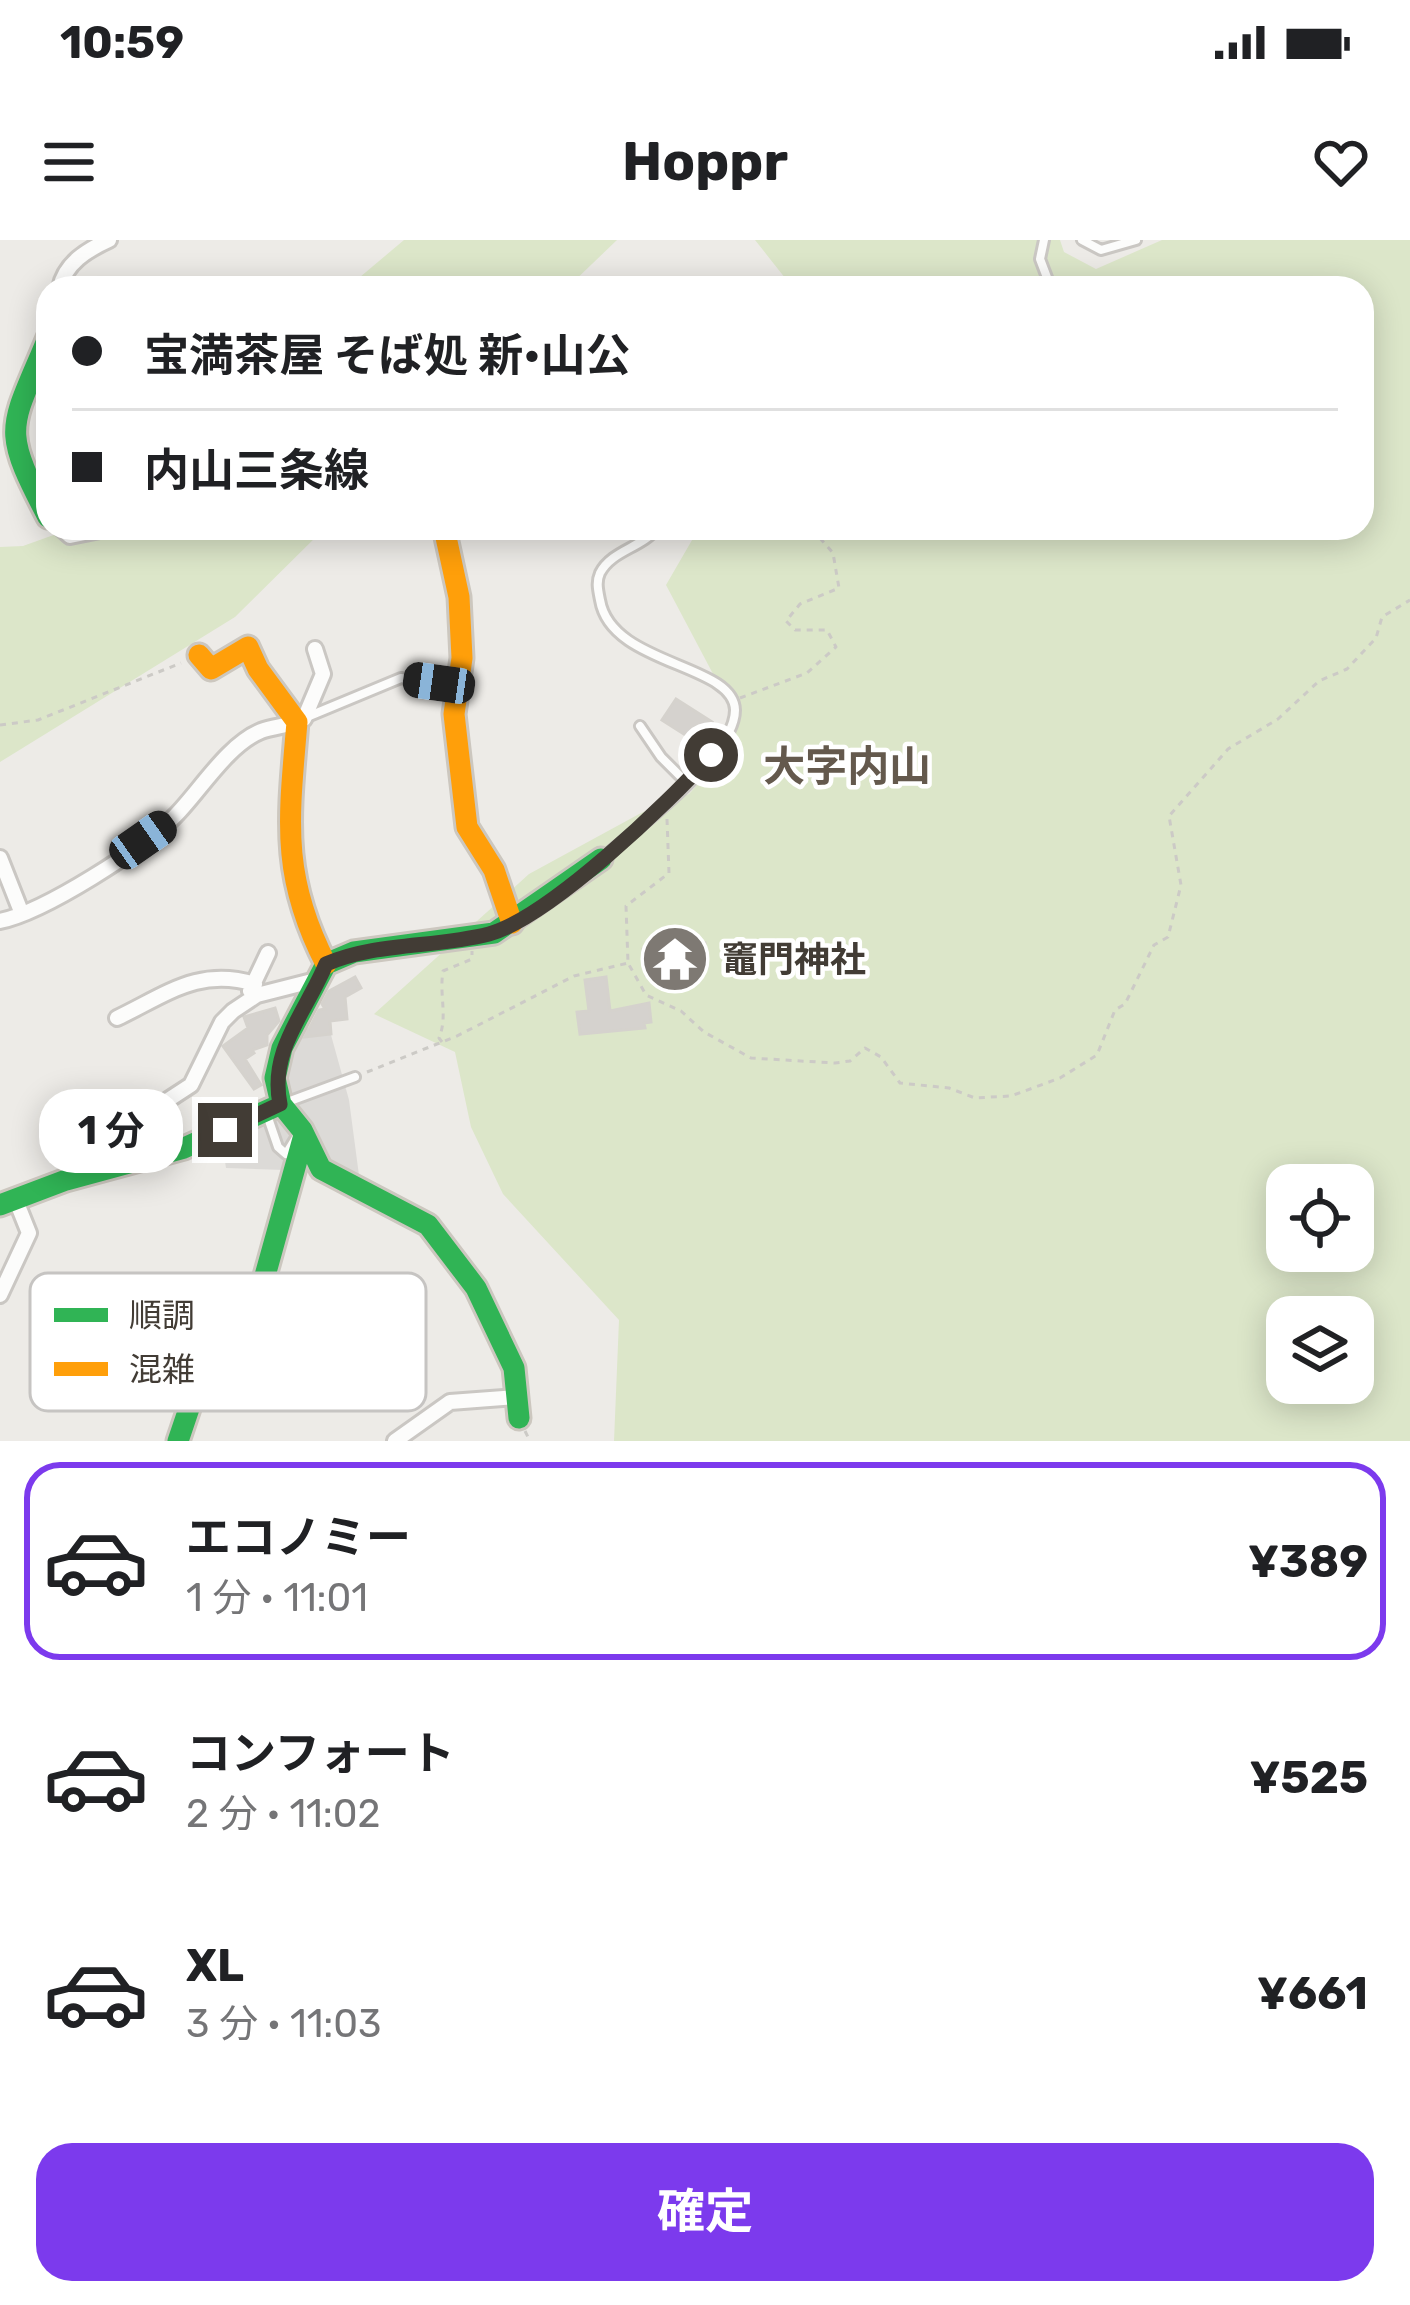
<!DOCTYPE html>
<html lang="ja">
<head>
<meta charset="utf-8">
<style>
  body { margin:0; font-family:Rubik,"Noto Sans JP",sans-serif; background:#f2f2f2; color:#202124; height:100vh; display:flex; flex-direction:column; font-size:45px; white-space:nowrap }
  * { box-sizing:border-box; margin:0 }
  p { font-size:39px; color:#757577 }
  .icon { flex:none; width:66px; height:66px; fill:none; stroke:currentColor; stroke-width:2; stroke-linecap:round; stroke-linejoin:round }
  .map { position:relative; height:1201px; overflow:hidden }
  .side { display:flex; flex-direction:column; background:#fff; flex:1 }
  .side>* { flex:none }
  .top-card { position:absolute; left:36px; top:36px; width:1338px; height:264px; border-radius:36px; box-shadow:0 6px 30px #0003; display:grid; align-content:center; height:264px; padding:0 36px; background:#fff }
  .buttons { position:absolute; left:1266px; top:924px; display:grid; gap:24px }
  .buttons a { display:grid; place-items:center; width:108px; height:108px; border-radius:24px; background:#fff; box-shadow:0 6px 30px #0003; font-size:60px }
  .end { position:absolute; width:54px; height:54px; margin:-27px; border:15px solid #423c35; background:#fff; box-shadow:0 0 0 6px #fff }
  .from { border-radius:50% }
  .bubble { position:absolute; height:84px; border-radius:36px; background:#fff; box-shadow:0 6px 30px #0003; font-size:39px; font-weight:700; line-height:84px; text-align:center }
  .car { position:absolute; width:36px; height:72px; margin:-36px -18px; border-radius:15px; box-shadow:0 0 9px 3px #0007; background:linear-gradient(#222 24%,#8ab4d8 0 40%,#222 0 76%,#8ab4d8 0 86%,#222 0) }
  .top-card b { display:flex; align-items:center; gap:42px; height:114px; font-size:45px }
  .top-card b+b { border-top:3px solid #e0e0e0 }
  .top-card i { width:30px; height:30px; background:#202124 }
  ul { padding:21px 0 0; list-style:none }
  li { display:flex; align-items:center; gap:36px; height:198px; margin:0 24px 18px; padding:0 12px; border:6px solid transparent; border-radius:36px }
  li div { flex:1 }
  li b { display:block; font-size:45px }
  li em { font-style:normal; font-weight:700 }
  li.selected { border-color:#7c3aed }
  li>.icon { width:108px; height:108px; stroke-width:1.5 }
  .cta { display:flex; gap:24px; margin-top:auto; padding:24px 36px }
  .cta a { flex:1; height:138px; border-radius:36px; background:#7c3aed; color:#fff; font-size:48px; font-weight:700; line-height:138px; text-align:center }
  .status { display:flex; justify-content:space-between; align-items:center; height:84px; padding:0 60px; background:#fff; direction:ltr }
  .status svg { height:33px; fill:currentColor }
  header { display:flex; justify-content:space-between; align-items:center; height:156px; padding:0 36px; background:#fff; font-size:54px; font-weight:700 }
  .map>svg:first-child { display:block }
  .green { fill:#dce6c9; fill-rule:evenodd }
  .parking { fill:#dcdad7 }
  .building { fill:#d5d2ce; stroke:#d5d2cd; stroke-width:3 }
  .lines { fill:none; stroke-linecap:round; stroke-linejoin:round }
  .lane-casing { stroke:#cac7c3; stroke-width:14 }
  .street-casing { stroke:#cac7c3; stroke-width:20 }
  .fast-casing { stroke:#ccc7bf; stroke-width:27 }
  .slow-casing { stroke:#ccc7bf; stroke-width:27 }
  .path { stroke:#cccac6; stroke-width:3; stroke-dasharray:6 6; stroke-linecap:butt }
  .lane { stroke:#fcfcfb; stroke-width:8 }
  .street { stroke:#fcfcfb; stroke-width:14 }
  .fast { stroke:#30b455; stroke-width:21 }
  .slow { stroke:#ff9f0a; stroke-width:21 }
  .route { stroke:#423c35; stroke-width:15 }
  .labels { text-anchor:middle; stroke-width:9; stroke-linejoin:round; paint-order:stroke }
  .poi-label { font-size:36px; font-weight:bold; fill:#423c35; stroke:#fff; text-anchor:start }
  .quarter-label { font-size:42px; font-weight:bold; fill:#64594d; stroke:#fff }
  .key { fill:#fff; stroke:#c6c4c2; stroke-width:3 }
  .key-label { font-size:33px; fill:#423c35 }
</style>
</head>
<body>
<div class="status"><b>10:59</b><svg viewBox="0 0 49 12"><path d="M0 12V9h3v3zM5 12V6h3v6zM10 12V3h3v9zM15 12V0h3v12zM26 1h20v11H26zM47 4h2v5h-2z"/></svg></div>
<header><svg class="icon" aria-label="menu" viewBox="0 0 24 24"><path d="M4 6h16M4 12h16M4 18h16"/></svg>Hoppr<svg class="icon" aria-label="heart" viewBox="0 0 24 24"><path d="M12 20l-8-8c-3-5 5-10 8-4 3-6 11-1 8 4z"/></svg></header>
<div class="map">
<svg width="1410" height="1201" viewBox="0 0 1410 1201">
  <rect width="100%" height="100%" fill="#edebe7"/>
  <!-- green -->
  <path class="green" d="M404,0H617L567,48H347Z
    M755,0H1060L1064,12L1096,29L1162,0H1410V1201H614L619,1080L503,954L471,887L455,812L374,774L529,634L641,573L689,554L715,525L739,483L666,345L699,288H1362V48H793ZM1287,945H1353V1011H1287ZM1287,1077H1353V1143H1287Z
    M73,288H325L235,377L0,522V307L23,306Z"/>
  <!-- parking -->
  <path class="parking" d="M300,786L331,795L349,860L360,943L325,924L284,853L286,814Z
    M280,875L298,891L285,930L226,928L222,901Z"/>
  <!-- building -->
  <path class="building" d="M676,459L712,482L698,503L662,480Z
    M673,691L675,706L705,703L707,727L646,735L643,709L660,707L658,692Z
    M355,737L361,748L345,757L347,779L330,781L331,794L305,797L319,770L325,769L322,764L329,751Z
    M606,737L610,771L649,763L651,782L644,783L645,788L580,794L577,772L589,771L585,740Z
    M275,768L279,781L267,795V805L252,810L254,813L245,819L261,845L254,849L223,806L248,788L244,777Z"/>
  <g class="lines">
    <defs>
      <path id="lane" d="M1044,0L1040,19L1051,48
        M1082,0L1101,10L1136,0
        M307,477L401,438L457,448
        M640,486L661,517L687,543
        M602,618C636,590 735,516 735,470C734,423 611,426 600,360C598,350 596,342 600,333C612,310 642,308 657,288
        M282,864L355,837
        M266,872L278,907L286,914L297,896"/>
      <path id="street" d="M60,48C65,23 87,10 109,0
        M61,288L70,296L110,288
        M304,479L323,434L315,409
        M0,618L22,674
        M0,681C44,672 143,609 175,576C200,551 227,505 261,491C272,487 285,486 297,482
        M250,751L268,713
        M117,778C167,754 199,727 255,744
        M112,927L168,860L191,845L222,782L233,771L257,755L320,739
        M0,1055L29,993L15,958
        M395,1201L450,1162L516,1157"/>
      <path id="fast" d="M48,98C10,190 0,186 48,277
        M0,965L66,940L184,908L281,864
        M519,1178L514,1128L476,1048L428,985L321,929L302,890L281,864L275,838L282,808L326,724L354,712L494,693L601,619
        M178,1201L201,1133L258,1061L304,895"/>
      <path id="slow" d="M444,288L459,357L462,418L454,474L467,587L494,630L512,683
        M199,415L211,429L248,407L258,429L297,482C289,578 280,635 326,724"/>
    </defs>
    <!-- lane casing -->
    <use href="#lane" class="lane-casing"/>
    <!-- street casing -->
    <use href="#street" class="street-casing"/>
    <!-- fast casing -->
    <use href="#fast" class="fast-casing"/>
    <!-- slow casing -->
    <use href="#slow" class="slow-casing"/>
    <!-- path -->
    <path class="path" d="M740,458L807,433L836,407L827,390H795L786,381L800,364L839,348L833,313L811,288
      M0,485L38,480L181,423
      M667,579L669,633L626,666L628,723L646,755L681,771L704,792L751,818L835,823L850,821L865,808L881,817L900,843L949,848L975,858L1011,856L1060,838L1097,815L1115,770L1125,764L1154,705L1168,697L1181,645L1169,576L1228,509L1278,479L1319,441L1347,429L1376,398L1382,377L1410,360
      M442,802L439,798C448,776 439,756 443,731L472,719V711
      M367,832L457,796L574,736L628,723
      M525,1191L530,1201"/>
    <!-- lane -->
    <use href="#lane" class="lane"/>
    <!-- street -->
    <use href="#street" class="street"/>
    <!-- fast -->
    <use href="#fast" class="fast"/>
    <!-- slow -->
    <use href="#slow" class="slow"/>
  </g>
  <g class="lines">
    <!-- route -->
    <path class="route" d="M225,890L280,864C269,810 306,772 326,724C377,702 434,708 489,694C548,678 669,563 711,515"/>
  </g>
  <!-- icons -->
  <defs>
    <symbol id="temple-disc" viewBox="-11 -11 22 22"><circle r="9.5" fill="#7e7973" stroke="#fff"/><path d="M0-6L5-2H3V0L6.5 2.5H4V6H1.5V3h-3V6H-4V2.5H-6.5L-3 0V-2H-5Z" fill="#fff"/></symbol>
  </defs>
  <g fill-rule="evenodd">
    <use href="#temple-disc" x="637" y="681" width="76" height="76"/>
  </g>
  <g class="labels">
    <!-- poi labels -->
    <g class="poi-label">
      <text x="722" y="732">竈門神社</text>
    </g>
    <!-- quarter labels -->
    <g class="quarter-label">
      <text x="847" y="541">大字内山</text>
    </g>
  </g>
  <!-- legend -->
  <rect x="30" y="1033" width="396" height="138" rx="18" class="key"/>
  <rect x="54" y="1068" width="54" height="14" fill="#30b455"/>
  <rect x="54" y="1122" width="54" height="14" fill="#ff9f0a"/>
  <g class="key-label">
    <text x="129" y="1087">順調</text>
    <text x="129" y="1141">混雑</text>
  </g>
</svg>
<div class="buttons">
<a><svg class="icon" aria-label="locate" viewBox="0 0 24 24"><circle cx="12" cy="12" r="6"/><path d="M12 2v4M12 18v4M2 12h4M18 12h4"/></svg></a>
<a><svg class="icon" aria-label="layers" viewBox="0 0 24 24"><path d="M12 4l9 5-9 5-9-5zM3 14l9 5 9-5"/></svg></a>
</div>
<i class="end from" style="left:711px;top:515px"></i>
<i class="end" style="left:225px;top:890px"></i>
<div class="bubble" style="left:39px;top:849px;width:144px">1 分</div>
<i class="car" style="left:439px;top:443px;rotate:278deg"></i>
<i class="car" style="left:143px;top:600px;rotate:55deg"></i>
<div class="top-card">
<b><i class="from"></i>宝満茶屋 そば処 新•山公</b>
<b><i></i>内山三条線</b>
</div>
</div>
<section class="side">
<ul>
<li class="selected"><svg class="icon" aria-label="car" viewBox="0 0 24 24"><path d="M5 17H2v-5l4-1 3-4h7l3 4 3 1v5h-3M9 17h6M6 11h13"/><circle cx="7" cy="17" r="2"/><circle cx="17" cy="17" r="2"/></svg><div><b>エコノミー</b><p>1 分 · 11:01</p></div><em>¥389</em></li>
<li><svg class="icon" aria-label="car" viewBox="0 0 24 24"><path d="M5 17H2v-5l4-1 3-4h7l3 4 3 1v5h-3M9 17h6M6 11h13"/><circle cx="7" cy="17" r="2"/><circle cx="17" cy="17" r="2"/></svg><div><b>コンフォート</b><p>2 分 · 11:02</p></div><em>¥525</em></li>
<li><svg class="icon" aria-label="car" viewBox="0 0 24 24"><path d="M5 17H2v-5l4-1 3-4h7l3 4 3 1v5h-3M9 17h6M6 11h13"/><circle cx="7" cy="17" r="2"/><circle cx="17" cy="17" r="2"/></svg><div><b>XL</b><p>3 分 · 11:03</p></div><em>¥661</em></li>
</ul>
<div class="cta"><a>確定</a></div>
</section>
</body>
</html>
